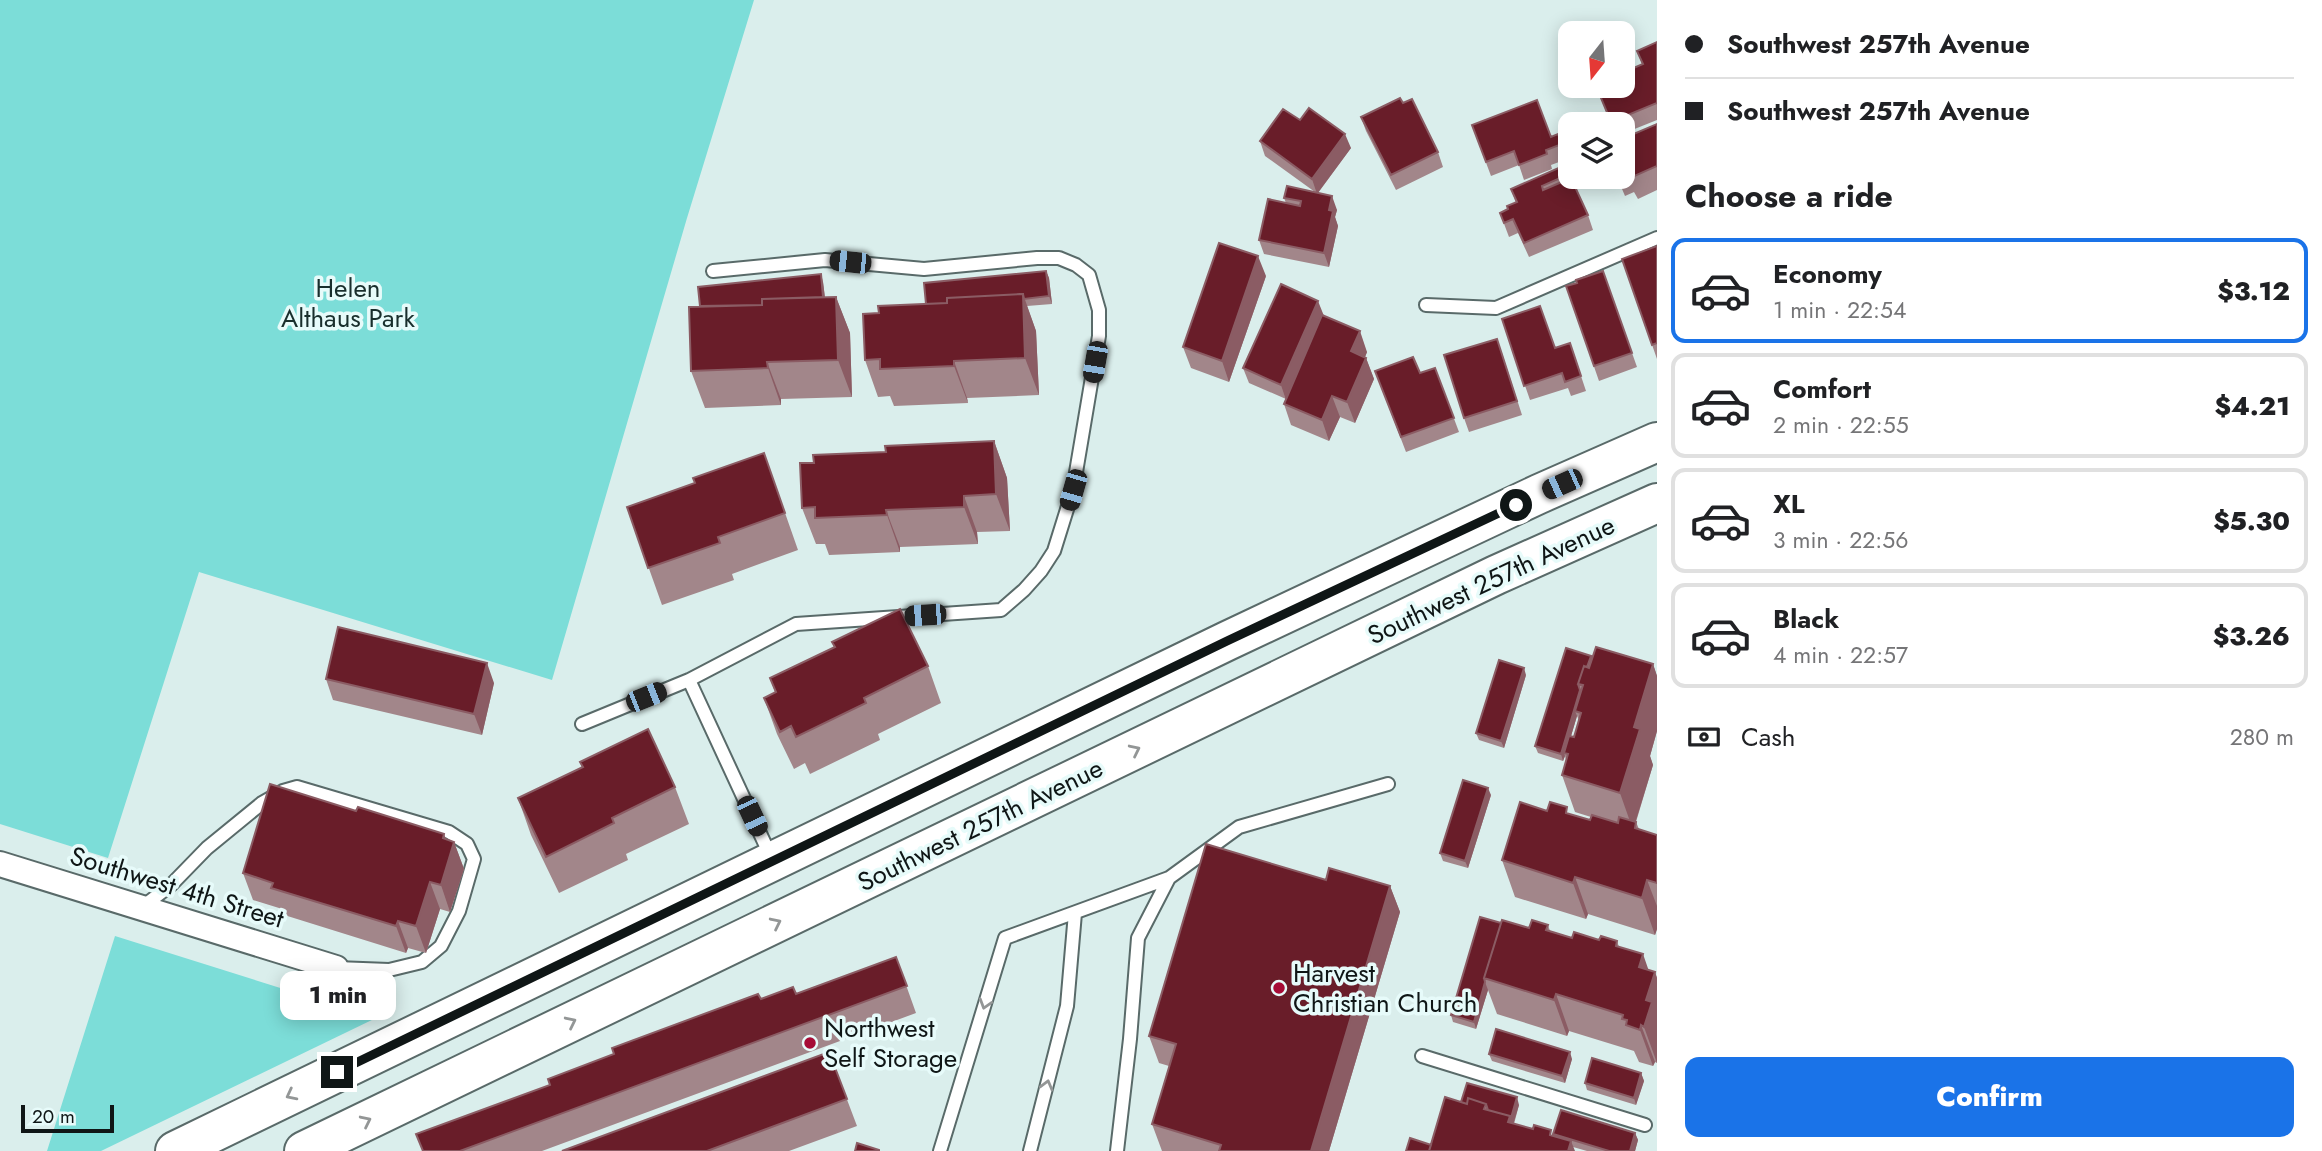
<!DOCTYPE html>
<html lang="en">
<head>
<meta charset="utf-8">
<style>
  body { margin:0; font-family:Jost,sans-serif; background:#f2f2f2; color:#202124; height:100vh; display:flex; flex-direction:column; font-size:26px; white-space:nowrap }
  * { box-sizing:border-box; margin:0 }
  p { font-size:23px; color:#757577 }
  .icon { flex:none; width:38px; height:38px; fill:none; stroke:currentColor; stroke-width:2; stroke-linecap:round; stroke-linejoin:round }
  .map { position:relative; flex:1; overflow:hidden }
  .side { display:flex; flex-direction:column; background:#fff; width:665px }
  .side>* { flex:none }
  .top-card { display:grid; align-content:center; height:154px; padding:0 28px; background:#fff }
  .needle { width:46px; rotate:197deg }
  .tools { position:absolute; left:1558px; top:21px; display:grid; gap:14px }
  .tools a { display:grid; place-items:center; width:77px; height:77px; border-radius:14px; background:#fff; box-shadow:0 4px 18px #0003; font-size:35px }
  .scale { position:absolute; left:21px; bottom:18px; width:93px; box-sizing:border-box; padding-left:7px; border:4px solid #0f1616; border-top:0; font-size:19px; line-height:24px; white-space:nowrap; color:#0f1616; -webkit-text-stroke:5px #e7fbfa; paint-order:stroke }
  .end { position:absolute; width:32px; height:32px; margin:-16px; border:9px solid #0f1616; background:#fff; box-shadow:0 0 0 4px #fff }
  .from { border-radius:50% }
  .bubble { position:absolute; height:49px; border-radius:14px; background:#fff; box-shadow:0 4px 18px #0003; font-size:23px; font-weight:800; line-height:49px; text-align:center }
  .car { position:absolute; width:21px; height:42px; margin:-21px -10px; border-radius:9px; box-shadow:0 0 5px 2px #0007; background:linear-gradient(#222 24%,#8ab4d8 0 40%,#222 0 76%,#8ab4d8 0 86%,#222 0) }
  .top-card b { display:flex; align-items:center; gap:24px; height:66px; font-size:26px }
  .top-card b+b { border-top:2px solid #e0e0e0 }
  .top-card i { width:18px; height:18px; background:#202124 }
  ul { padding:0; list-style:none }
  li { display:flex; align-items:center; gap:21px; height:105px; margin:0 14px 10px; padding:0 14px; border:4px solid #e0e0e0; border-radius:14px }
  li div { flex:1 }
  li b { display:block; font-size:26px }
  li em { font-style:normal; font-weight:800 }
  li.current { border-color:#1a73e8 }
  li>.icon { width:63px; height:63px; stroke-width:1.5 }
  h2 { padding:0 28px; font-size:32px; line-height:84px }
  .pay { display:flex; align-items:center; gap:18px; height:77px; padding:0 28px; font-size:26px }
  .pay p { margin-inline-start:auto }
  .cta { display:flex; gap:14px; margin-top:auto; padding:14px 28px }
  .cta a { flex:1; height:80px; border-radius:14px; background:#1a73e8; color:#fff; font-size:28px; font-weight:800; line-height:80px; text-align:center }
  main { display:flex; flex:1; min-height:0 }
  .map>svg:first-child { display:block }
  .green { fill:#7cddd8 }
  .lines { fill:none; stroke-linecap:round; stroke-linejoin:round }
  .service-casing { stroke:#596a69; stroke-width:16 }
  .minor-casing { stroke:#596a69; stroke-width:28 }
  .primary-casing { stroke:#596a69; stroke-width:42 }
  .service { stroke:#fff; stroke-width:12 }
  .minor { stroke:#fff; stroke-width:24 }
  .primary { stroke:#fff; stroke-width:38 }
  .wall { fill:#a2868a; fill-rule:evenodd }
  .shaded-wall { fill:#8b5c64 }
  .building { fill:#691d29; stroke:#8b5c64; stroke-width:2 }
  .oneway { stroke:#939696 }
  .route { stroke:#0f1616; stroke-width:9 }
  .poi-dot { fill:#a60c36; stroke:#e7fbfa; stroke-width:2.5 }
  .labels { text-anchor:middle; stroke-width:7; stroke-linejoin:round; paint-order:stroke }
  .park-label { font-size:26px; fill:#192f2d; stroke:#e7fbfa }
  .street-label { font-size:26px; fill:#0f1616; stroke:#e7fbfa }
  .poi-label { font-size:26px; fill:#0f1616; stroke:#e7fbfa; text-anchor:start }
</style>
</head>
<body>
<main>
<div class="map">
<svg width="1657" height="1151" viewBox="0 0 1657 1151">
  <rect width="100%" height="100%" fill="#daeeec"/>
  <!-- green -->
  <path class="green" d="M0,0H754L687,218L552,680L199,572L108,858L0,824Z
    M115,936L376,1018L101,1151H47Z"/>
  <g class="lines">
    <defs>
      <path id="service" d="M1426,305L1496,308L1657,238
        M689,680L771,857
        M582,724L689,680L796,624L1001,610L1024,590L1041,571L1054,551L1073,490L1099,336V310L1089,275L1076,265L1059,258H1037L924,269L825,260L713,271
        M141,908L171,885L207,848L262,803L283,791L297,787L449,832L467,844L474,859L459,911L441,946L422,962L389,970L336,968
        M1422,1056L1645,1125
        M940,1151L1005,938L1169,878
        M1030,1151L1067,1006L1075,913
        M1117,1151L1130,1039L1138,938L1169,878L1239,827L1388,784"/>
      <path id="minor" d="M0,864L336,968"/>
      <path id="primary" d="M175,1151L1227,641L1539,494L1657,442
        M304,1151L1496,575L1657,503"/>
    </defs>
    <!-- service casing -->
    <use href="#service" class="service-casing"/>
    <!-- minor casing -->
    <use href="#minor" class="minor-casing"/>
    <!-- primary casing -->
    <use href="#primary" class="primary-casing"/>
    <!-- service -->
    <use href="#service" class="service"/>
    <!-- minor -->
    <use href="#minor" class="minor"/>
    <!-- primary -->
    <use href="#primary" class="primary"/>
  </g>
  <!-- wall -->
  <path class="wall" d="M1657,42V120L1622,134V124H1611L1596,86L1642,64L1637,51Z
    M1403,103L1438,152L1443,167L1396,190L1366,131L1361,117Z
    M1300,120L1351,148L1318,193L1337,210L1335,217L1338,226L1329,267L1264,254L1259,240L1286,203L1284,198L1315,192L1265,156L1260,141Z
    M1657,124V190L1638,199L1634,192L1625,196L1617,177H1622V139Z
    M1472,125L1551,137L1558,134L1567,159L1551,165L1552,169L1524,180L1519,165L1491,176Z
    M1563,166L1569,179L1588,215L1593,230L1529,257L1518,233L1509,237L1500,213L1508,209L1516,203L1511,189Z
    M1657,246V359L1622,259Z
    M1046,271L1049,278L1052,304L1027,306L1036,331L1039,395L967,398L968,403L894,406L890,396L878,397L865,360L879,313L926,304Z
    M1603,271L1637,367L1599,381L1566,286L1577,283Z
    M1266,276L1229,382L1191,368L1183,347Z
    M823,282L825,297H836L850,333L852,397L781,399V405L705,408L691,371L700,306Z
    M1324,316L1367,352L1365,357L1366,358L1374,379L1355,423L1340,417L1329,441L1291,425L1284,404L1286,399L1249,383L1243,368Z
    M1502,319L1555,348L1570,343L1586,391L1571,396L1568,388L1530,400Z
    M1502,353L1522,415L1469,432L1464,418Z
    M1435,368L1459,432L1406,452L1375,371L1420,373Z
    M994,441L1007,478L1010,531L977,532L978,544L900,547V552L829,555L825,544H816L802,508L814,463L886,452Z
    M764,453L798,550L732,574L734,580L662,605L627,507L695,483Z
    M832,642L928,666L941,703L878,734L880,740L810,774L805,763L794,769L777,734L764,698L775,692L770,678L834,647Z
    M1591,656L1592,660L1653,664L1657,676V731L1650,756L1653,765L1636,822L1639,829L1657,835V929L1655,935L1588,914L1586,919L1515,897L1502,860L1547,811L1570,814L1590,820L1591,817L1575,812L1562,775L1566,760L1565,756L1563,761L1538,753L1535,746ZM1577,716L1579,720L1574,737L1571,736Z
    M1526,675L1504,748L1479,740L1476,733Z
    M326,679L494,683L482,735L333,700Z
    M580,762L675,787L689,824L626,854L628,860L559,893L531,835L518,798L582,768Z
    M1491,795L1468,868L1443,861L1440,853Z
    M446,839L454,842L464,869L450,912L440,909L426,953L408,948L406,953L281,914L279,908L253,900L243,873Z
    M1326,880L1390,886L1400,912L1329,1151H1162L1152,1124L1169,1066L1159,1063L1149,1036Z
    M1501,923L1529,928L1548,925L1550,931L1572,938L1617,941L1619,947L1648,970L1655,972L1657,978V1063L1655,1062L1653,1066L1639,1062L1634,1051L1569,1031L1567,1036L1497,1014L1488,990L1476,1029L1453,1022L1451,1015Z
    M896,957L916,1013L542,1151H422L550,1085L761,999L796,994Z
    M829,1052L857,1126L789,1151H562Z
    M1489,1054L1572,1059L1565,1083L1492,1061Z
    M1641,1073L1644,1081L1636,1105L1587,1090L1585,1083Z
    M1461,1102L1519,1105L1514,1124L1554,1136L1553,1134L1635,1133L1638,1140L1635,1151H1587L1573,1147L1406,1151L1431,1145Z"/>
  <!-- shaded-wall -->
  <path class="shaded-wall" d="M1345,134L1351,148L1317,194L1312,179Z
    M1332,196L1337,210L1335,217L1338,226L1329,267L1324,253L1329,210Z
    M1258,256L1266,276L1229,382L1222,361Z
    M1046,271L1049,278L1052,304L1049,296Z
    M821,274L823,282L826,307L823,300Z
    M1023,294L1036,331L1039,395L1025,358Z
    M836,297L850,333L852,397L838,360Z
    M1318,301L1324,316L1286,400L1281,385Z
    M1360,331L1367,352L1359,372L1351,351Z
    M1366,358L1374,379L1355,423L1347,402Z
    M954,361L967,398L968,403L954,366Z
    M767,362L781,399V405L768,368Z
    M1332,396L1340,417L1329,441L1322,420Z
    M994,441L1007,478L1010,531L996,494Z
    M964,496L977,532L978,544L964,507Z
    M886,510L900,547V552L887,515Z
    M487,663L494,683L482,735L474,714Z
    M1653,664L1657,676V731L1650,756L1653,765L1633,830L1620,793L1634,727Z
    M1524,668L1526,675L1504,748L1501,741Z
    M1580,690L1583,697L1575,711L1577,716L1566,753H1564L1565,756L1563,761L1561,754Z
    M1488,788L1491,795L1468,868L1465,861Z
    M444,834L451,852L454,842L464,869L450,912L441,885L443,838Z
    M1575,877L1588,914L1586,919L1573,883Z
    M1647,880L1657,906V929L1655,935L1642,898Z
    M430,882L440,909L426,953L416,926Z
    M1390,886L1400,912L1329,1151H1311Z
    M398,921L408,948L406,953L396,926Z
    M1643,954L1652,980L1655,972L1657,978V1063L1644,1027L1646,1000L1639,967Z
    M1485,982L1488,990L1476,1029L1474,1022Z
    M1556,994L1569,1031L1567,1036L1554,1000Z
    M1641,1025L1655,1062L1653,1066L1640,1030Z
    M1570,1052L1572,1059L1565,1083L1562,1076Z
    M1641,1073L1644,1081L1636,1105L1634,1098Z
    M1517,1097L1519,1105L1513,1125L1508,1122Z
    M1635,1133L1638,1140L1635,1151H1630Z
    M1571,1141L1575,1151H1568Z"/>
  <!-- building -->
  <path class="building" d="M1657,42V103L1611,122L1596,86H1622V73L1643,64L1637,51Z
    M1400,98L1403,103L1412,99L1438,152L1391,175L1361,117Z
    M1537,100L1551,137L1558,134L1562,144L1546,150L1547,154L1519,165L1514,151L1486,162L1472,125Z
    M1309,108L1345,134L1312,179L1260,141L1283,109L1300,120Z
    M1657,124V166L1630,178L1627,171L1622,173V139Z
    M1563,166L1567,175L1542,186L1543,190L1571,178L1588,215L1524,243L1513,219L1504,223L1500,213L1508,209L1507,206L1517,202L1511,189Z
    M1287,186L1332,196L1329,210L1333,211L1324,253L1259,240L1268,199L1300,206L1301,201L1284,198Z
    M1219,243L1258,256L1222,361L1183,347Z
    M1657,246V343L1652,345L1622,259Z
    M1046,271L1049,296L1024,299L1023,294L947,298V303L926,304L924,283Z
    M1603,271L1632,353L1594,366L1566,286L1577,283L1576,280Z
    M821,274L823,297L762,299V305L700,306L698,287Z
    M1281,284L1318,301L1281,385L1243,368Z
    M1023,294L1025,358L954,361V366L880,369V359L865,360L863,314L879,313L878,306L947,303V298Z
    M836,297L838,360L767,362L768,368L691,371L689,307L762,305V299Z
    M1540,306L1555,348L1570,343L1581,376L1565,382L1562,373L1524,386L1502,319Z
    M1322,315L1360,331L1351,351L1366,358L1347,402L1332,396L1322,420L1284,404Z
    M1497,339L1517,401L1464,418L1444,355Z
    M1413,357L1420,373L1435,368L1454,418L1401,437L1375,371Z
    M994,441L996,494L964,496V507L886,510L887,515L815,518V507L802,508L800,463H814L813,455L886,452L885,446Z
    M764,453L785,513L718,537L720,543L648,568L627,507L695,483L693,478Z
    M900,609L928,666L864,698L866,703L796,737L791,726L780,732L764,698L776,692L770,678L835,647L832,642Z
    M338,627L487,663L474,714L326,679Z
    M1596,647L1653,664L1634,727L1640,729L1620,793L1562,775L1568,754L1564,753L1569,736L1574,737L1581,713L1575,711L1583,685L1578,684L1584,666L1589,668Z
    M1566,648L1591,656L1587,667L1584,666L1578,684L1580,690L1561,754L1535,746Z
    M1499,660L1524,668L1501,741L1476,733Z
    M648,729L675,787L612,818L614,823L546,857L518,798L583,767L580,762Z
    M1463,780L1488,788L1465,861L1440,853Z
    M270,784L356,811L358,807L444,834L443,838L454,842L441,885L430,882L416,926L398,921L396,926L271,888L273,883L243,873Z
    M1520,802L1547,811L1550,802L1567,807L1566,813L1590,820L1592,815L1618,823L1619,817L1636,822L1635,828L1657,835V883L1647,880L1642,898L1575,877L1573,883L1502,860Z
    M1206,844L1326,880L1329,868L1390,886L1311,1151H1219L1221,1145L1152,1124L1176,1044L1149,1036Z
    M1480,917L1501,923L1484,978L1485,982L1474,1022L1451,1015Z
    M1502,920L1529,928L1532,920L1548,925L1546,930L1572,938L1574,932L1599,940L1601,936L1617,941L1616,946L1643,954L1639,967L1655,972L1646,1000L1652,1002L1644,1027L1641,1025L1640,1030L1626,1025L1627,1020L1622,1019L1623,1015L1556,994L1554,1000L1484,978Z
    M896,957L907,986L460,1151H423L416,1134L550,1085L548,1079L614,1054L612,1048L758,994L761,999L793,987L796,994Z
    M1496,1029L1570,1052L1562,1076L1489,1054Z
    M829,1052L847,1099L707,1151H562Z
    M1592,1058L1641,1073L1634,1098L1585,1083Z
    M1467,1083L1517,1097L1511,1118L1510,1116L1488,1110L1486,1104L1468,1098L1467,1104L1461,1102Z
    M1445,1097L1467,1104L1468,1098L1486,1104L1484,1109L1510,1116L1508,1122L1533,1129L1534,1125L1551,1130L1550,1135L1571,1141L1568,1151H1429Z
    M1561,1110L1635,1133L1630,1151H1609L1553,1134Z
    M1410,1138L1431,1145L1429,1151H1406Z
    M857,1143L879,1150V1151H855Z"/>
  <!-- one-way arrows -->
  <defs><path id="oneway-chevron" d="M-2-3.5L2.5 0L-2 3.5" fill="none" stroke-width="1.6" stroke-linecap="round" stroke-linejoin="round" transform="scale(1.75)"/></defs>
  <g class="oneway">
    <use href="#oneway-chevron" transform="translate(1135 750) rotate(-26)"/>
    <use href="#oneway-chevron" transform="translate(776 923) rotate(-26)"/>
    <use href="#oneway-chevron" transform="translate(985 1004) rotate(107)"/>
    <use href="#oneway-chevron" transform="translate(571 1022) rotate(-26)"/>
    <use href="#oneway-chevron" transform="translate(1047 1085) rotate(-75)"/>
    <use href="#oneway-chevron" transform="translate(291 1095) rotate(153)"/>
    <use href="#oneway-chevron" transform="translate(366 1121) rotate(-26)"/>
  </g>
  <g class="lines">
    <!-- route -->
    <path class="route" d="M337,1072L1227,641L1516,505"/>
  </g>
  <!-- markers -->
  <g class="poi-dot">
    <circle cx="1279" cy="988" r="7"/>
    <circle cx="810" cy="1043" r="7"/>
  </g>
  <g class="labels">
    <!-- park labels -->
    <g class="park-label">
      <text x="348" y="297">Helen<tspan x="348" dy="30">Althaus Park</tspan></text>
    </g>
    <!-- street labels -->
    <g class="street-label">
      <text transform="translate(1491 580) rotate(-25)" y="9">Southwest 257th Avenue</text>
      <text transform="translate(980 825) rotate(-26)" y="9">Southwest 257th Avenue</text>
      <text transform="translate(177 887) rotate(17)" y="9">Southwest 4th Street</text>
    </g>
    <!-- poi labels -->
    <g class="poi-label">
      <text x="1293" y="982">Harvest<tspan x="1293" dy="30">Christian Church</tspan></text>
      <text x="824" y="1037">Northwest<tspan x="824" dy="30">Self Storage</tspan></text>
    </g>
  </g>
</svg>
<div class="tools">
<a><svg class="needle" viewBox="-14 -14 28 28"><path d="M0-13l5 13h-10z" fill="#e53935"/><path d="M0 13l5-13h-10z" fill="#757577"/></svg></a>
<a><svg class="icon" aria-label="layers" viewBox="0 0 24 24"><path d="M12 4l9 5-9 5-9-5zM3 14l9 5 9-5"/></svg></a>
</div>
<div class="scale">20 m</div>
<i class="end from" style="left:1516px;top:505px"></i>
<i class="end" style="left:337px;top:1072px"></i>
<div class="bubble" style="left:280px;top:971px;width:116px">1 min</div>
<i class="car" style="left:850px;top:262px;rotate:276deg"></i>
<i class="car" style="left:1095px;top:362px;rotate:190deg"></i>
<i class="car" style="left:1562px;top:484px;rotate:246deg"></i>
<i class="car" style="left:1073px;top:490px;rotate:196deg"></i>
<i class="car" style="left:925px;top:615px;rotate:266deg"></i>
<i class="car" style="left:646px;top:697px;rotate:68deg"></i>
<i class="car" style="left:752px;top:816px;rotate:155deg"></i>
</div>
<section class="side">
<div class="top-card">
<b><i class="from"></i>Southwest 257th Avenue</b>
<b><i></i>Southwest 257th Avenue</b>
</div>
<h2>Choose a ride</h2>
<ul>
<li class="current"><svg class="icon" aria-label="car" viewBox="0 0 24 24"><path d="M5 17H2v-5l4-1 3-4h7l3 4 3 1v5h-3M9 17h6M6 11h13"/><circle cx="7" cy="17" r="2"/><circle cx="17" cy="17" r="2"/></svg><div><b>Economy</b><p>1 min · 22:54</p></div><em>$3.12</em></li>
<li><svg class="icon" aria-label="car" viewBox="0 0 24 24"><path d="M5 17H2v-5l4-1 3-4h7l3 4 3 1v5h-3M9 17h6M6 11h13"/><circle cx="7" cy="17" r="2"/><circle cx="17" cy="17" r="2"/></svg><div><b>Comfort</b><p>2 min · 22:55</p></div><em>$4.21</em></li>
<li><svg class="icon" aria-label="car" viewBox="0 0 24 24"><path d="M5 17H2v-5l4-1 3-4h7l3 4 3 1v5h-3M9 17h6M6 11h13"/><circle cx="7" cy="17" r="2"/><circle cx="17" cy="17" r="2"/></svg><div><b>XL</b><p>3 min · 22:56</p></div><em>$5.30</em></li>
<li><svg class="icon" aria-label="car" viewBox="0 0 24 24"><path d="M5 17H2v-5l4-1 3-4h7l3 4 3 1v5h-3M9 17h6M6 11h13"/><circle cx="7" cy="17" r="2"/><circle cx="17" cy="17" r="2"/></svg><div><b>Black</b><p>4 min · 22:57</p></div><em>$3.26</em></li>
</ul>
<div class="pay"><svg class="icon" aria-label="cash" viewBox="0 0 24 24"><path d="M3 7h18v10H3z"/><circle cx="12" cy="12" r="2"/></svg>Cash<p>280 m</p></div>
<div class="cta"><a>Confirm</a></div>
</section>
</main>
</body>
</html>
